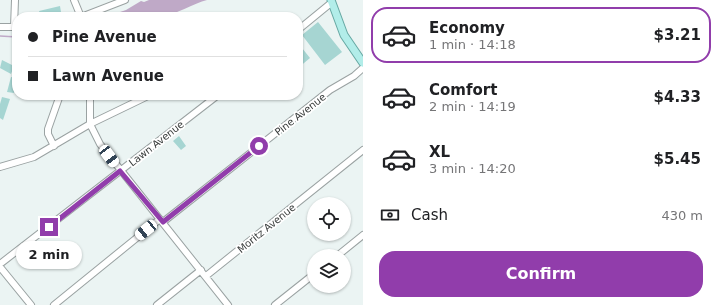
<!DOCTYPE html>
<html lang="en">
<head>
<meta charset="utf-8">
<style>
  body { margin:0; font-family:"DejaVu Sans",sans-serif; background:#f2f2f2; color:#202124; height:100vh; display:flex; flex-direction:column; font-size:15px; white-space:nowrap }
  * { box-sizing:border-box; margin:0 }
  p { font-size:13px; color:#757577 }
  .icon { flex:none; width:22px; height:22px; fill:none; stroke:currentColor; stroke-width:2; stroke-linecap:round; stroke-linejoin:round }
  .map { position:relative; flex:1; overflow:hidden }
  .panel { display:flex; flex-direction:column; background:#fff; width:356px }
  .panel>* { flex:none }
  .banner { position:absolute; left:12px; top:12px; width:291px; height:88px; border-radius:16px; box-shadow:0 1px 3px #0004; display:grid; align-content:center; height:88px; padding:0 16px; background:#fff }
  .buttons { position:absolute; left:307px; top:197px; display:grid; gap:8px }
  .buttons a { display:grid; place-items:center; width:44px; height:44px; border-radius:50%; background:#fff; box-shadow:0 1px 3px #0004; font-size:20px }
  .end { position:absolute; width:18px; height:18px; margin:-9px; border:5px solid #913dab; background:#fff; box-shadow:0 0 0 2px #fff }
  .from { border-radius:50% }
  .bubble { position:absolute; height:28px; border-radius:14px; background:#fff; box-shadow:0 1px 3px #0004; font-size:13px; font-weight:600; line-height:28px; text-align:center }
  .car { position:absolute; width:12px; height:24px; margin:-12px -6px; border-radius:5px; box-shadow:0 0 3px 1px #0007; background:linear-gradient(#fff 24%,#345 0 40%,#fff 0 76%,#345 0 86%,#fff 0) }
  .banner b { display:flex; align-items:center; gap:14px; height:38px; font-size:15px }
  .banner b+b { border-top:1px solid #e0e0e0 }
  .banner i { width:10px; height:10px; background:#202124 }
  ul { padding:7px 0 0; list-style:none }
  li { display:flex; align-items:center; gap:12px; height:56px; margin:0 8px 6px; padding:0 8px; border:2px solid transparent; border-radius:16px }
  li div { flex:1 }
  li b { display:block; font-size:15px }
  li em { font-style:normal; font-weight:600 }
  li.on { border-color:#913dab }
  li>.icon { width:36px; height:36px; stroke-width:1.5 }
  .pay { display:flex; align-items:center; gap:10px; height:44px; padding:0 16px; font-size:15px }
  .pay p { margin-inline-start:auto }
  .primary-button { display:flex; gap:8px; margin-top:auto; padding:8px 16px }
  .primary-button a { flex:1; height:46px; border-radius:16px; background:#913dab; color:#fff; font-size:16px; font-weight:600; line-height:46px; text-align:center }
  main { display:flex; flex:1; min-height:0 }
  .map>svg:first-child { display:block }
  .water { fill:#bfa9c7 }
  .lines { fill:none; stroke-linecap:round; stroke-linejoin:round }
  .stream { stroke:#bfa9c7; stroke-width:1.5 }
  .building { fill:#a6d5d2 }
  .minor-casing { stroke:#9aa2a2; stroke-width:8 }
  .major-casing { stroke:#66a8a3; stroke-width:9 }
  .minor { stroke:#fff; stroke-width:6 }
  .major { stroke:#b2ede9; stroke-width:7 }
  .route { stroke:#913dab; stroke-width:5 }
  .labels { text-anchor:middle; stroke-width:3.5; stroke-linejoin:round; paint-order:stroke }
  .street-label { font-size:10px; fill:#393d3c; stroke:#fff }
</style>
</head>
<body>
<main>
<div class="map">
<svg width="363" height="305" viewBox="0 0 363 305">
  <rect width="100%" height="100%" fill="#ebf4f3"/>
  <!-- water -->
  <path class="water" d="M149,0H207C194,3 175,15 161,17C143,19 123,17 105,17L126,10L141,1L144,2Z"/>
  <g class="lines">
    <!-- stream -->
    <path class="stream" d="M0,36L17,37"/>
  </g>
  <!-- building -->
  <path class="building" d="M60,6L61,12L41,17L39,11Z
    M318,22L342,52L325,65L302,35Z
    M298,43L310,58L298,68Z
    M2,60L14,66L11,74L0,68Z
    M11,77L17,78L14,93L7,92Z
    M2,97L10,99L3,120L0,118V104Z
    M179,136L186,146L181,150L173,141Z"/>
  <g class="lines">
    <defs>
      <path id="minor" d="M74,0L81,17
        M81,17L125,0
        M0,27H17
        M14,27L15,0
        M298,30L331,3
        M90,95V124L100,144L228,305
        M54,146L48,134V129L60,95
        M0,167L34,157L90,124L150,95
        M163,222L330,90L354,76L363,68
        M337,256L363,235
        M0,264L218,95
        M0,267L31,305
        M206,276L363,150
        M54,305L160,219
        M157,305L201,270
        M275,305L314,274"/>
      <path id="major" d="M331,0L344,35L363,63"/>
    </defs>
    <!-- minor casing -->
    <use href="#minor" class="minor-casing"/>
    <!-- major casing -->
    <use href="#major" class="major-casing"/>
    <!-- minor -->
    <use href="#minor" class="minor"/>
    <!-- major -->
    <use href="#major" class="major"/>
  </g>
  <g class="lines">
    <!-- route -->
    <path class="route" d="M49,227L120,171L163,222L259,146"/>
  </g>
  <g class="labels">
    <!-- street labels -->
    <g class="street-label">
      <text transform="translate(300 114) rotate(-38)" y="4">Pine Avenue</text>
      <text transform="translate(156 143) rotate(-38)" y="4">Lawn Avenue</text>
      <text transform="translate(266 228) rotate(-39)" y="4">Moritz Avenue</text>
    </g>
  </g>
</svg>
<div class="buttons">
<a><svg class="icon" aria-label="locate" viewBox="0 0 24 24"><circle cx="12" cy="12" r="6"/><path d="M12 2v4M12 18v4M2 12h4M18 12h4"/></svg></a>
<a><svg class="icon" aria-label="layers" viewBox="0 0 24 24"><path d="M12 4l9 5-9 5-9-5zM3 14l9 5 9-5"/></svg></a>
</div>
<i class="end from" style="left:259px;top:146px"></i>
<i class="end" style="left:49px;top:227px"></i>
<div class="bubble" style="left:16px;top:241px;width:66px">2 min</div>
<i class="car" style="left:109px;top:156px;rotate:143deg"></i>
<i class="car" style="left:146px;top:230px;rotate:231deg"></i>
<div class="banner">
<b><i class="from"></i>Pine Avenue</b>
<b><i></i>Lawn Avenue</b>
</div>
</div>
<section class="panel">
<ul>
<li class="on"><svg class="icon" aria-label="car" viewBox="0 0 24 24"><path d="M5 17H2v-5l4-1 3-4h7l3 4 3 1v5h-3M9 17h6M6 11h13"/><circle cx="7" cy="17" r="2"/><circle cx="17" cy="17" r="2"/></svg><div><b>Economy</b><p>1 min · 14:18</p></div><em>$3.21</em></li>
<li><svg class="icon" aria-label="car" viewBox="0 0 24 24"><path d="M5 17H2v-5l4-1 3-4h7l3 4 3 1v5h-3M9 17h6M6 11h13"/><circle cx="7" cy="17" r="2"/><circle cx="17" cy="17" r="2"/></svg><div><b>Comfort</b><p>2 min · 14:19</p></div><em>$4.33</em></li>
<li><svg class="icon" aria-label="car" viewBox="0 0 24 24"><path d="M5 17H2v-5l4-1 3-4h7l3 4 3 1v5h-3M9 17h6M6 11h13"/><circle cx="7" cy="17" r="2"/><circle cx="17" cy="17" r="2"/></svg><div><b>XL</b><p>3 min · 14:20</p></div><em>$5.45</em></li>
</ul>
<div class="pay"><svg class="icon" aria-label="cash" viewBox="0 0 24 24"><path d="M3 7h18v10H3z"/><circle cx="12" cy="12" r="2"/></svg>Cash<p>430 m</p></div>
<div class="primary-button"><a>Confirm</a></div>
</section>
</main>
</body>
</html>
